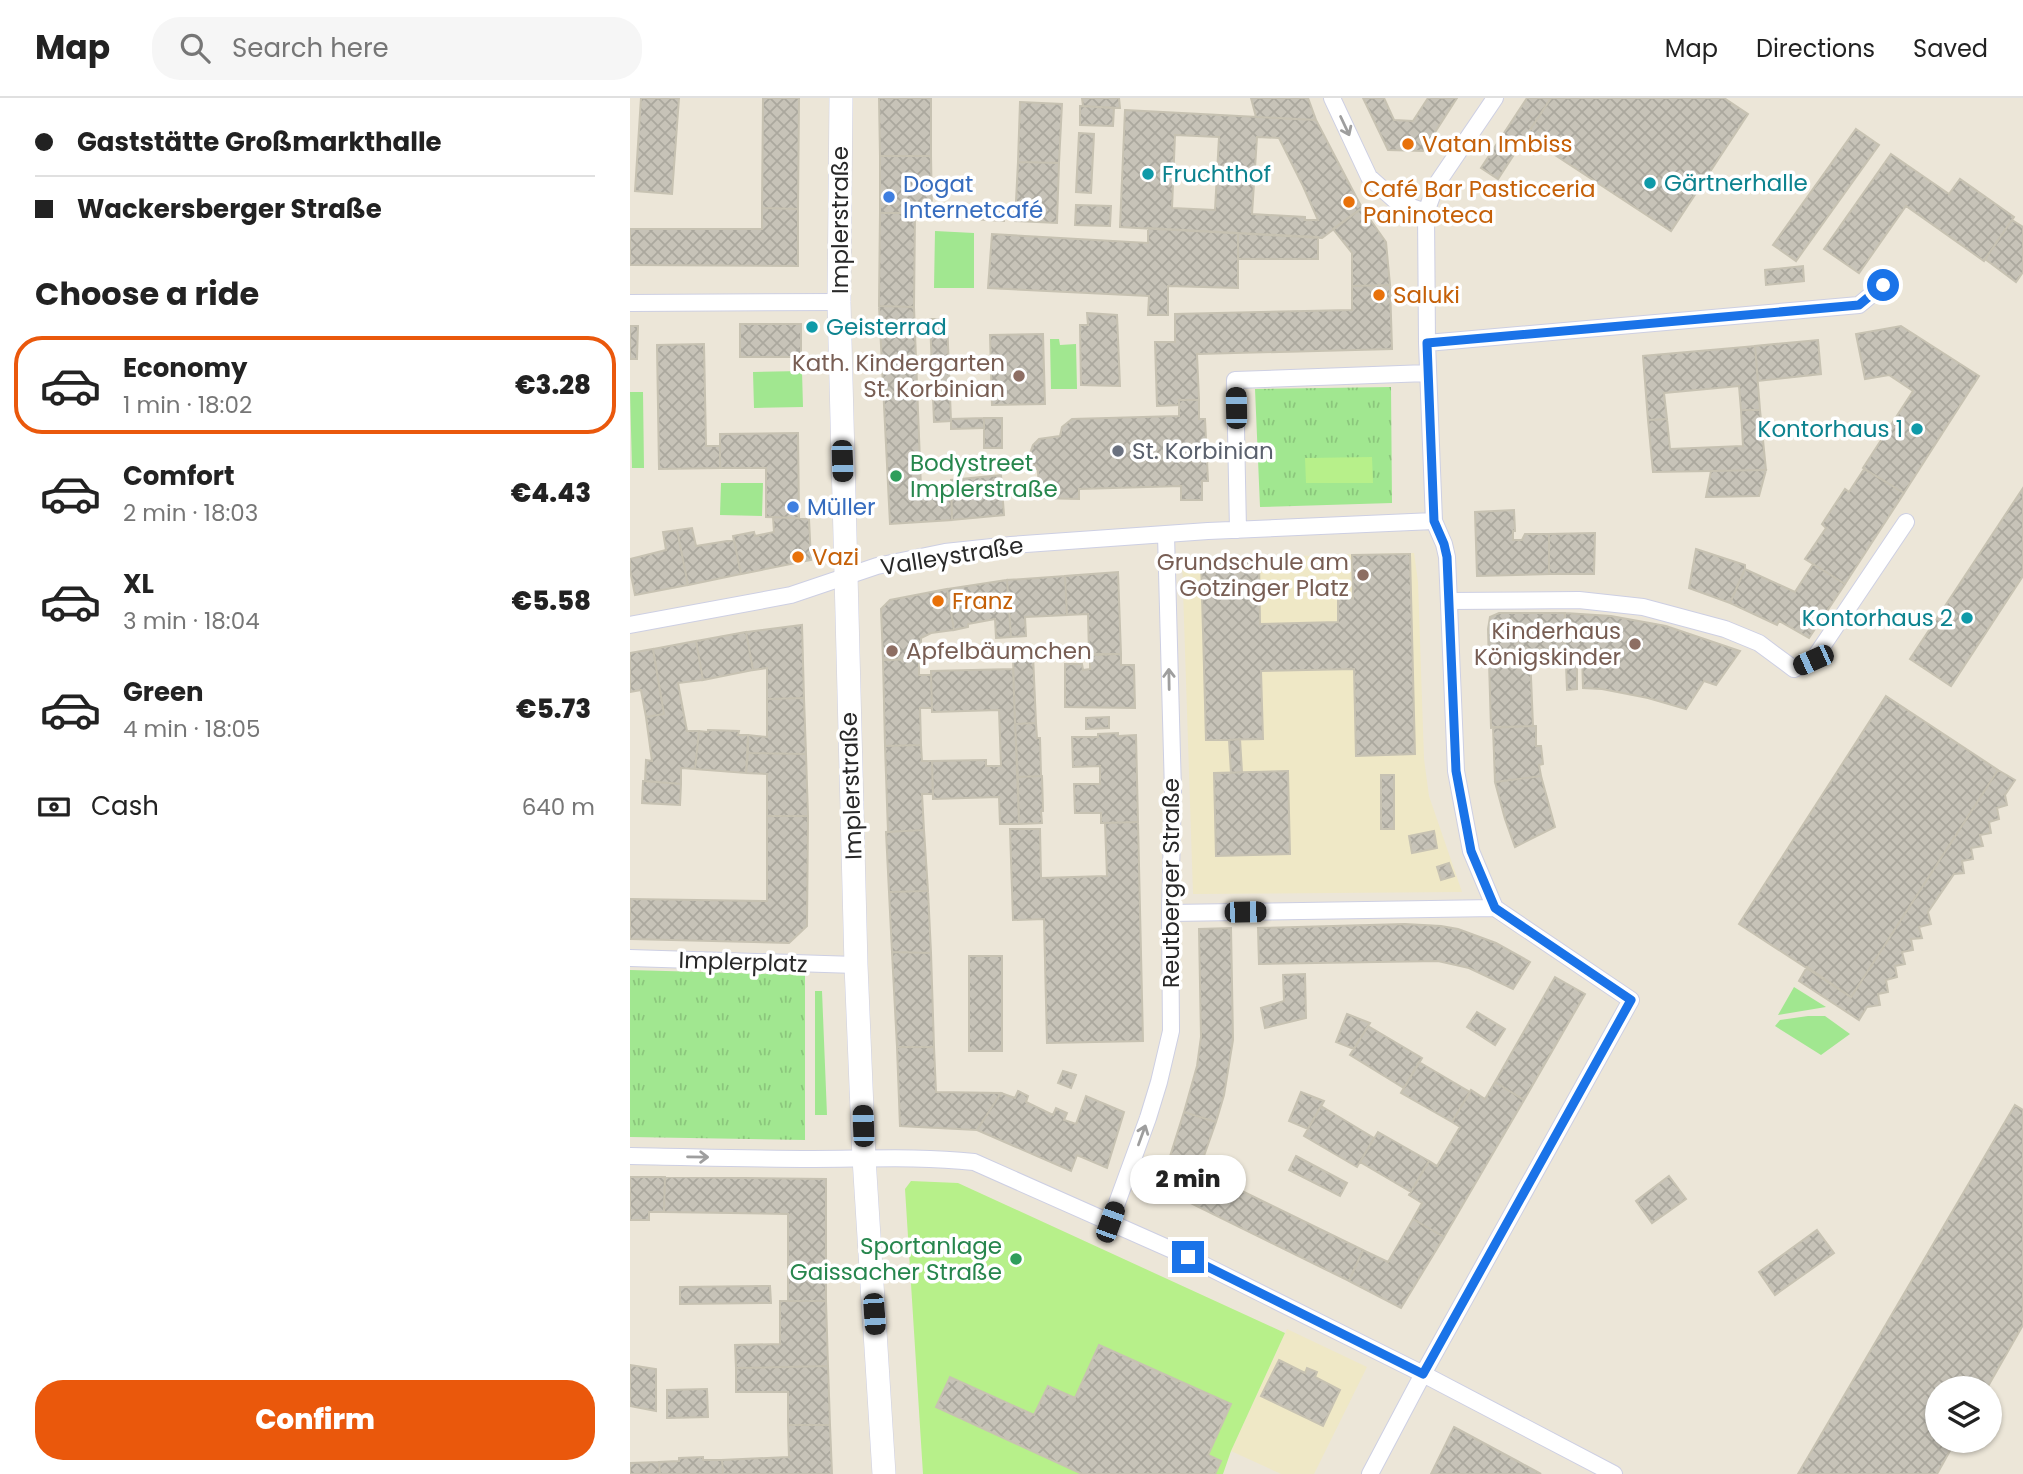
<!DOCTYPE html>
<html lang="en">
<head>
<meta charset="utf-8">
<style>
  body { margin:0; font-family:Poppins,sans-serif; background:#f6f6f6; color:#222; height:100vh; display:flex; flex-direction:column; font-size:26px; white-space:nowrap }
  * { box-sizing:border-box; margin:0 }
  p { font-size:23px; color:#767676 }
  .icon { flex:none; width:38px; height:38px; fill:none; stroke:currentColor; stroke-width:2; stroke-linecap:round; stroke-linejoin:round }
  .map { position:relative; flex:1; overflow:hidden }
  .details { display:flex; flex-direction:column; background:#fff; width:630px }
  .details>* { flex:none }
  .guide { display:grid; align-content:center; height:154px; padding:0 35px; background:#fff }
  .buttons { position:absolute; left:1295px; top:1278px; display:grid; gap:14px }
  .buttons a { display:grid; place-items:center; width:77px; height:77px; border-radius:50%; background:#fff; box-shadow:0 2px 5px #0004; font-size:35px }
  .end { position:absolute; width:32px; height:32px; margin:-16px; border:9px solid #1a73e8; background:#fff; box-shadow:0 0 0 4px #fff }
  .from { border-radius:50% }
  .bubble { position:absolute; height:49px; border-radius:24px; background:#fff; box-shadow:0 2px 5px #0004; font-size:23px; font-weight:800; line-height:49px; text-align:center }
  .car { position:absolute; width:21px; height:42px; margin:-21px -10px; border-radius:9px; box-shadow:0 0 5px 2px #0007; background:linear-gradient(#222 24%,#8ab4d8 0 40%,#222 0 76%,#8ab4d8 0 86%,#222 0) }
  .guide b { display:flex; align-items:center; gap:24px; height:66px; font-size:26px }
  .guide b+b { border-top:2px solid #e0e0e0 }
  .guide i { width:18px; height:18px; background:#222 }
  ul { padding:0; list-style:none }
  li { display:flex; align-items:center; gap:21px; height:98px; margin:0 14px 10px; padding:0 21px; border:4px solid transparent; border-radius:28px }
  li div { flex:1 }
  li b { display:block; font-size:26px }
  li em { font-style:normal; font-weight:800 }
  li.on { border-color:#ea580c }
  li>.icon { width:63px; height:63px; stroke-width:1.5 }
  h2 { padding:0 35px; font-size:32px; line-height:84px }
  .pay { display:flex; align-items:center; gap:18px; height:77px; padding:0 35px; font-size:26px }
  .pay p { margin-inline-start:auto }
  .button { display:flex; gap:14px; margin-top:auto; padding:14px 35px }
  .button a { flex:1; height:80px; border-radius:28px; background:#ea580c; color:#fff; font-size:28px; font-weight:800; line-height:80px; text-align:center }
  header { display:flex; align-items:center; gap:42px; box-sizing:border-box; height:98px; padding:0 35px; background:#fff; border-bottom:2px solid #e0e0e0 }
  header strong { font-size:33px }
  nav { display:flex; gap:38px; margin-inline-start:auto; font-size:24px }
  .search { width:490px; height:63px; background:#f6f6f6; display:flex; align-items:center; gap:18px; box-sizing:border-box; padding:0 24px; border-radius:28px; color:#767676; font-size:26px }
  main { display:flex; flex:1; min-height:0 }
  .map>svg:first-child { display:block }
  .education { fill:#efe8c6 }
  .grass { fill:#a1e790 }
  .park { fill:url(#park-tufts) }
  .pitch { fill:#b7f08a }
  .building { fill:url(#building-cross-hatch); stroke:#c7c2b2; stroke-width:2; fill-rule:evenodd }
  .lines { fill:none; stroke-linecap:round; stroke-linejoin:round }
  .street-casing { stroke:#cdcfe3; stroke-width:18 }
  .secondary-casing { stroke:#cdcfe3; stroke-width:24 }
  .street { stroke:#fff; stroke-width:16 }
  .secondary { stroke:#fff; stroke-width:23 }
  .oneway { stroke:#9e9e9e }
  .route { stroke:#1a73e8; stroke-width:9 }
  .food-dot { fill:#e8710a; stroke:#fff; stroke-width:2.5 }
  .culture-dot { fill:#0f9aa8; stroke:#fff; stroke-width:2.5 }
  .shop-dot { fill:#3f7fe0; stroke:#fff; stroke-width:2.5 }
  .education-dot { fill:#8d6e63; stroke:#fff; stroke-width:2.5 }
  .worship-dot { fill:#6b7280; stroke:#fff; stroke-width:2.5 }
  .leisure-dot { fill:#2e9e5b; stroke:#fff; stroke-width:2.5 }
  .labels { text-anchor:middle; stroke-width:7; stroke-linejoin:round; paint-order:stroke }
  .food-label { font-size:23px; fill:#c56008; stroke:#fff; text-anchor:start }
  .culture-label { font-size:23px; fill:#0d838f; stroke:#fff; text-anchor:start }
  .shop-label { font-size:23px; fill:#366cbe; stroke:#fff; text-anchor:start }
  .street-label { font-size:23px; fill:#282828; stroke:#fff }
  .education-label { font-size:23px; fill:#785e54; stroke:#fff; text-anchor:end }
  .worship-label { font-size:23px; fill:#5b616d; stroke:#fff; text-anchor:start }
  .leisure-label { font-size:23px; fill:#27864d; stroke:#fff; text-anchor:start }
</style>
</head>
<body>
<header>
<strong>Map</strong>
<div class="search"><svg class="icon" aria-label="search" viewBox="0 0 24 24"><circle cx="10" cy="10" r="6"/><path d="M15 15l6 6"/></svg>Search here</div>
<nav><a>Map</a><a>Directions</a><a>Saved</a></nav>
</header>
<main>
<section class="details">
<div class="guide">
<b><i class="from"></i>Gaststätte Großmarkthalle</b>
<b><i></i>Wackersberger Straße</b>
</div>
<h2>Choose a ride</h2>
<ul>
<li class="on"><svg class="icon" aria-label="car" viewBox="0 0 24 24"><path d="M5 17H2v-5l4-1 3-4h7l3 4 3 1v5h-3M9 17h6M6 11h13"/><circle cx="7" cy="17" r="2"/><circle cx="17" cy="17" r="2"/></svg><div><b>Economy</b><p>1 min · 18:02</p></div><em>€3.28</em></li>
<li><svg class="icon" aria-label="car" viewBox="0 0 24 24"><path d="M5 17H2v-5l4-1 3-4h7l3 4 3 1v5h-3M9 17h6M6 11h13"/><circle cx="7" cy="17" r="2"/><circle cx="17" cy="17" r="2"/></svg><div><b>Comfort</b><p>2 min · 18:03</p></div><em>€4.43</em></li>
<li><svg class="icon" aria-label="car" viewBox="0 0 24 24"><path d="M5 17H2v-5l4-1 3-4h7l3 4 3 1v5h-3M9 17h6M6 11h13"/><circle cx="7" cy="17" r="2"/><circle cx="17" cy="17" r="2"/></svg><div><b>XL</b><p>3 min · 18:04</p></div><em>€5.58</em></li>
<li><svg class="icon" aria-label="car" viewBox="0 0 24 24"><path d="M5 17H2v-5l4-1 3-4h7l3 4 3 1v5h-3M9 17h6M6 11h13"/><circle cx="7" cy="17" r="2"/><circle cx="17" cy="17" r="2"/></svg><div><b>Green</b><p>4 min · 18:05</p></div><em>€5.73</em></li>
</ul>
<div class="pay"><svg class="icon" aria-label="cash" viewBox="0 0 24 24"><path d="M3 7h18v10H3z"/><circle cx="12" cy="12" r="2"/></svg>Cash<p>640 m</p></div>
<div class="button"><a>Confirm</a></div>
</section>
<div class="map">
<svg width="1393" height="1376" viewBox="0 0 1393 1376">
  <defs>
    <pattern id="park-tufts" width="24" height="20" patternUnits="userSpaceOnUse" patternTransform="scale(1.75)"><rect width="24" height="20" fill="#a1e790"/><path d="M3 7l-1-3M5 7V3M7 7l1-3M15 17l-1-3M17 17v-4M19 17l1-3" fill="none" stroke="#8bc67c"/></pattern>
    <pattern id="building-cross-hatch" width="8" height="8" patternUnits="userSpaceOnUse" patternTransform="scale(1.75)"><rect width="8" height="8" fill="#c7c3b8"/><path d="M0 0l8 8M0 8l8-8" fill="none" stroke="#aba89e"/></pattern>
  </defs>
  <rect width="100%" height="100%" fill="#ece6d8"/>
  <!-- education -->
  <path class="education" d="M784,455L788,484L794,661L799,698L832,794L563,796L552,461Z
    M657,1231L737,1269L684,1376H651L601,1353Z"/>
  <!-- grass -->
  <path class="grass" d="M305,133L344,135V190H304Z
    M420,241H429L430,247L446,246L447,291H421Z
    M172,273L173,309L124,310L123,274Z
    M0,294H13L14,370H2Z
    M91,385H133L132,418L90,417Z
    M1164,889L1196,909L1148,917Z
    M185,893H192L197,1017H185Z
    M1178,918H1195L1220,936L1191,957L1145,928L1150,922Z"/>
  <!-- park -->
  <path class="park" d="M761,289L762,405L630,409L625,291Z
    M0,872L175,877V1042L0,1039Z"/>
  <!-- pitch -->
  <path class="pitch" d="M742,359L743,385H676L675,360Z
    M281,1083L328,1085L655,1235L601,1353L593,1376H293L275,1091Z"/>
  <!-- building -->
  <path class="building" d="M11,0H49L42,96L5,93Z
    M133,0H169L168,111L132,110Z
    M249,0H301V58H250Z
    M452,0H489L490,10L453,8Z
    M621,0H678L686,22L626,19Z
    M733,0H754L764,22L783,23L798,0H827L793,53L758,52Z
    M897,0H921L868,81L851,70Z
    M921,0H1094L1118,16L1041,133L896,38Z
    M390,4L432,6L429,65L388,64Z
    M450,8L484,10L483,28L450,27Z
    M495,12L686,22L732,110L692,140L490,129ZM545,37L589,39L585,112L542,110ZM627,39L649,40L673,88L688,122H675V119L622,116Z
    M1226,31L1249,47L1166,163L1143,147Z
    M449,35L464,36L461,95L446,94Z
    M1261,56L1319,96L1330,81L1384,119L1354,163L1276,108L1229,175L1194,151Z
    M250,58H301L302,115H250Z
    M388,64L429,65L427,125L385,123Z
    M446,107L481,108L480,128L445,127Z
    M327,109L375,112L374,123L326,120Z
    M132,110L168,111V168L0,167V131H132Z
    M732,110L756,144L760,187L722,188V155L703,131Z
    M250,115H285L284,209L249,208Z
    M1382,122L1393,129V174L1386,184L1355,161Z
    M518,130L608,135V190L538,188V217H518L519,198L358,190L362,136L518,145Z
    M608,135L688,139V161H608Z
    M1173,168L1174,183L1136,187L1135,172Z
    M760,187L762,251L567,256L569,302H549V307L527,308L525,244H545V216L722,212V188Z
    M249,208L284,209L291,390L321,386L322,422L260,426Z
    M457,215L487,217L490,288L451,287L450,227H458Z
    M300,221H317L321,323L304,324Z
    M110,226H171V259H110Z
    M0,228H8L7,261H0Z
    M1271,228L1349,278L1274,395L1233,370L1283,293L1259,277L1235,281L1226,236Z
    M413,236L415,306L362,307L360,237Z
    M1188,242L1191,276L1128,283L1125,248Z
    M74,246L76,348H90V370L29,371L27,247Z
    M1125,248L1130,312H1111L1109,288L1034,295L1037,321L1018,322L1013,258Z
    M549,302H569V321H575L578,383H572V402H551V388L449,391V401L409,400L408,372L401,365L399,358L403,347L409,341L430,338L432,329L442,321L549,318Z
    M1111,312H1130L1136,372L1023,374L1018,322L1037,321L1040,351L1113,348Z
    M354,320V330L321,331V321Z
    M354,320H372V350H354Z
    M168,335L169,420L136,419V370H90V336Z
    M1234,371L1274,395L1215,486L1175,461L1196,430L1192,426L1215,391L1219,394Z
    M1136,372L1129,398L1076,399L1081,373Z
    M371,377L374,417L322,422L321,382Z
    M1393,390V478L1321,588L1280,561Z
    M884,412L885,433H883V442H892L895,436H919V476L847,478L845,414Z
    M143,419L179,421L181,462L111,476L103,438L124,434L125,438L144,434Z
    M62,430L66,448L104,442L111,476L58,487L47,432Z
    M47,432L58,487L5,497L0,472V461L36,452L33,434Z
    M965,435L964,476H919V436Z
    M1066,451L1115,467V471L1100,505L1059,490Z
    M780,456L785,656L726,658L724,571L631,573L633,641L576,642L571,461L629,459L630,526L708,524V500H723L722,457Z
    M1183,466L1215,486L1179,540L1149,523L1147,527L1100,505L1115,471L1165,494Z
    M488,474L491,556H459L458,516L437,517L435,478Z
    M435,478L437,517L395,519L396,538L381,539L377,482Z
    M377,482L381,539L366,540L365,521L338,526V529L324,532L317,491Z
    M317,491L324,532L301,535L291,540V549H295V561L253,562L251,511L260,502Z
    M869,515H935V555H900L903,628L861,630L858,531L860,519Z
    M935,515L981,518L1036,528L1110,553L1086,587L1074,583L1056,611L1018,600L972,591L953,590L952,556L935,555Z
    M172,527L174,600L137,601V570L123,572L116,534Z
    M116,534L123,572L73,582L66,543Z
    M66,543L73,582L48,585L57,633H69L65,671L51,670V686L15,683L16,662L22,663L16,619L34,616L23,551Z
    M23,551L34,616L16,619L11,592L0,594V555Z
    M491,556V567H504L505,610L435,609V566H452L453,572L460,571V557Z
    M403,557L406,625L385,626L383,558Z
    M289,561V577H301L302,610H290L291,647L255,648L253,562Z
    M947,566V591L937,592L936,567Z
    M383,571L389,726H370L369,699L303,701L302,663L356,662V668H371L369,612L302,614L301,573Z
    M1256,598L1368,672L1221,899L1109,826Z
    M174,600L176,656L118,655V637L137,639V601Z
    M479,619V630L456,631V620Z
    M406,625L407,640H410L411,678L388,679L385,626Z
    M903,628H906V648H911L913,666L909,667L911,678L865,684L863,629Z
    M78,632L109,633L108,637H118L116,675L65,671L69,633L78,634Z
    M488,635V638L506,637L508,724L471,725V715H445L444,686H470V668L443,669L442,639H468V636Z
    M610,641L612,674L601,675L599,642Z
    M291,647L292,663H302L303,696H292L294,732L258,734L255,648Z
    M118,655L176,656L178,718H137V676L116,675Z
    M1368,672L1385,682L1375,697L1377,707L1367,710L1369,721L1359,724L1361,735L1350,737L1353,748L1341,750L1343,761L1332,763L1334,775L1324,776L1298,814L1301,826L1289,829L1292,840L1281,841L1283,852L1272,854L1275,866L1265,868L1267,879L1256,882L1258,894L1248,896L1250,907L1237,909L1229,922L1169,883L1177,869L1221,899Z
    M658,673L660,756L586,758L584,675Z
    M751,677H764V731H751Z
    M412,678L413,713H411L412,725L389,726L388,679Z
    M911,678L925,729L885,749L875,721L865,684Z
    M13,683L51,686L50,707L12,705Z
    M137,718H178L177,828L159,845L0,841V801L137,803Z
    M508,724L513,943L417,945L414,821L383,822L380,731H410L411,780L477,778L475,725Z
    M294,732L298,793L259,794L256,734Z
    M804,733L807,750L782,755L779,738Z
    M819,765L824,778L811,782L807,769Z
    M298,793L301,855L262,854L259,794Z
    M775,826L811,828L828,831L866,845L900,864L883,891L839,870L808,863L629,866L628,830Z
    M601,830L603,942L594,997L586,1024L554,1014L567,968L571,939L569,831Z
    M262,854L301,855L304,949H267Z
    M339,858H372V953H339Z
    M675,876L676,920L635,930L631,910L654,903L653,877Z
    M925,879L955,896L894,1002L865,984Z
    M847,914L875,931L865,947L837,929Z
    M717,916L740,925L724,951L706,944Z
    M738,928L792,960L774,990L720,957Z
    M267,949H304L306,994L371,995L347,1032L270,1028Z
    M789,964L840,994L822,1024L771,995Z
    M433,973L446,977L441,990L428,985Z
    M865,984L894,1002L814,1139L783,1121L792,1105L779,1097L799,1063L807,1068L830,1029L822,1024L841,992L855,1001Z
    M388,993L398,998L396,1004L423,1017L426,1010L437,1015L434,1022L446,1026L456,998L494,1014L477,1070L447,1057L441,1073L347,1032L371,995L385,1000Z
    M671,994L694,1003L678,1031L659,1023Z
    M1385,1007L1393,1012V1227L1357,1290H1307V1342H1326L1307,1376H1168Z
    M691,1008L744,1040L727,1069L674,1038Z
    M554,1014L586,1024L569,1072L733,1152L719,1183L530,1090Z
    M748,1034L799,1063L781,1094L730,1064Z
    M666,1058L717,1085L710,1098L659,1072Z
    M1039,1078L1056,1101L1022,1125L1006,1103Z
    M0,1079H35L34,1114H19V1122H0Z
    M35,1079L196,1081V1203H158V1116L34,1114Z
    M783,1121L814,1139L771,1210L719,1183L733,1152L758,1164Z
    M1187,1132L1204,1155L1145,1197L1129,1174Z
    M140,1188L141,1205L50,1206V1189Z
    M150,1203H196L198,1268L106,1270L105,1247L150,1246Z
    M469,1247L601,1306L578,1357L591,1363L585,1376H452L306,1309L320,1279L404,1317L418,1288L445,1300Z
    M649,1262L675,1275L677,1270L687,1274L685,1279L710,1292L693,1328L631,1298Z
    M0,1267L26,1271V1313L0,1308Z
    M198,1268L200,1327H158V1294H106V1270Z
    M77,1291L78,1319L37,1320V1292Z
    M158,1327H200L202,1376H93L92,1362L159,1359Z
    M824,1329L889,1364L911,1376H801Z
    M73,1359V1362H92L93,1376H30L29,1364L49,1363V1360Z
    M29,1364L30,1376H0V1365Z"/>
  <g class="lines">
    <defs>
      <path id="street" d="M702,0L739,79L767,104L796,114
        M0,205L209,204
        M797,245L1229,207L1253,187
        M608,432L605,282L798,275
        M819,503L949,502L1013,509L1095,531L1129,545L1164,571L1183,562L1276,424
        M0,527L161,497L247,468L315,454L381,447L578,433L804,423
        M540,815L865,810
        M0,860L226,867
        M0,1058C61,1059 122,1061 183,1061C237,1061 290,1058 344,1064L558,1159L793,1276L984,1376
        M480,1124L518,1020L529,984L541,933L540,815L543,694L536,437
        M740,1376L793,1276L1001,902L865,810L841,753L826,673L817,459L814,446L804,423L797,245L796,114L806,87L865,0"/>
      <path id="secondary" d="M211,0L209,204L226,867L234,1060L254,1376"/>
    </defs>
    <!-- street casing -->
    <use href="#street" class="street-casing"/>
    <!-- secondary casing -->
    <use href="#secondary" class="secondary-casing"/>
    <!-- street -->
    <use href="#street" class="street"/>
    <!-- secondary -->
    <use href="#secondary" class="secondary"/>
  </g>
  <!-- one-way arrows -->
  <defs><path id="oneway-shaft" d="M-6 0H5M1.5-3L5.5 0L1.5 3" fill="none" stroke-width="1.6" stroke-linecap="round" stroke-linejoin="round" transform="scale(1.75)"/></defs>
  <g class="oneway">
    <use href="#oneway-shaft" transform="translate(715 28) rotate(65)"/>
    <use href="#oneway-shaft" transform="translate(539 581) rotate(-91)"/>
    <use href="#oneway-shaft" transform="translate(512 1037) rotate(-70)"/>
    <use href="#oneway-shaft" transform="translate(68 1059) rotate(1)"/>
  </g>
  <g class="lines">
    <!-- route -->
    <path class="route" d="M558,1159L793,1276L1001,902L865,810L841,753L826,673L817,459L814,446L804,423L797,245L1229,207L1253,187"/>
  </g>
  <!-- markers -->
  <g class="food-dot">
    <circle cx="778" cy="46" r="7"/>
    <circle cx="719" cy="104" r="7"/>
    <circle cx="749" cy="197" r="7"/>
    <circle cx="168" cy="459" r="7"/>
    <circle cx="308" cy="503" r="7"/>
  </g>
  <g class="culture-dot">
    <circle cx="518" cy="76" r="7"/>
    <circle cx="1020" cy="85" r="7"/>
    <circle cx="182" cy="229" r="7"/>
    <circle cx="1287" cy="331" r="7"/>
    <circle cx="1337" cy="520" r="7"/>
  </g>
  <g class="shop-dot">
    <circle cx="259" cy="99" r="7"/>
    <circle cx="163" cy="409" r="7"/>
  </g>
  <g class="education-dot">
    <circle cx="389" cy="278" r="7"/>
    <circle cx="733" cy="477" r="7"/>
    <circle cx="1005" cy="546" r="7"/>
    <circle cx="262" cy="553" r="7"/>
  </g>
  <circle class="worship-dot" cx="488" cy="353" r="7"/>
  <g class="leisure-dot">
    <circle cx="266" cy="378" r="7"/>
    <circle cx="386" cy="1161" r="7"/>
  </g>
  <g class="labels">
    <!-- food labels -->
    <g class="food-label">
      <text x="792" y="54">Vatan Imbiss</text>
      <text x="733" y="99">Café Bar Pasticceria<tspan x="733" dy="26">Paninoteca</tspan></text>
      <text x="763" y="205">Saluki</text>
      <text x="182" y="467">Vazi</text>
      <text x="322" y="511">Franz</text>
    </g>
    <!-- culture labels -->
    <g class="culture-label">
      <text x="532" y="84">Fruchthof</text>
      <text x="1034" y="93">Gärtnerhalle</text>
      <text x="196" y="237">Geisterrad</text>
      <text x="1273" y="339" text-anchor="end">Kontorhaus 1</text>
      <text x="1323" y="528" text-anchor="end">Kontorhaus 2</text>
    </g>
    <!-- shop labels -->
    <g class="shop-label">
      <text x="273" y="94">Dogat<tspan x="273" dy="26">Internetcafé</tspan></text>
      <text x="177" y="417">Müller</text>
    </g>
    <!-- street labels -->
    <g class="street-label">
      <text transform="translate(210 122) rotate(-90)" y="8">Implerstraße</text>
      <text transform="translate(322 458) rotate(-9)" y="8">Valleystraße</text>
      <text transform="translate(221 688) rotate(-92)" y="8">Implerstraße</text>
      <text transform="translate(541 785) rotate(-90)" y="8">Reutberger Straße</text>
      <text transform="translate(113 864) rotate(2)" y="8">Implerplatz</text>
    </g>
    <!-- education labels -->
    <g class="education-label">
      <text x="375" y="273">Kath. Kindergarten<tspan x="375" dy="26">St. Korbinian</tspan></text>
      <text x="719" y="472">Grundschule am<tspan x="719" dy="26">Gotzinger Platz</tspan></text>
      <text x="991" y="541">Kinderhaus<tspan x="991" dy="26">Königskinder</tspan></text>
      <text x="276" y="561" text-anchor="start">Apfelbäumchen</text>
    </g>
    <!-- worship labels -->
    <g class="worship-label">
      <text x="502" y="361">St. Korbinian</text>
    </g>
    <!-- leisure labels -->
    <g class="leisure-label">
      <text x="280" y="373">Bodystreet<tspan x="280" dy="26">Implerstraße</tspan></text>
      <text x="372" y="1156" text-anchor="end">Sportanlage<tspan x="372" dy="26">Gaissacher Straße</tspan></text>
    </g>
  </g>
</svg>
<div class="buttons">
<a><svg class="icon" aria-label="layers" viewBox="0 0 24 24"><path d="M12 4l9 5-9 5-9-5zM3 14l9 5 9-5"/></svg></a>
</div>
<i class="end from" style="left:1253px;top:187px"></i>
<i class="end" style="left:558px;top:1159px"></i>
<div class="bubble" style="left:500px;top:1057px;width:116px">2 min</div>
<i class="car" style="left:606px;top:310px;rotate:359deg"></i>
<i class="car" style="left:212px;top:363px;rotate:178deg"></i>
<i class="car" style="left:1183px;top:562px;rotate:246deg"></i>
<i class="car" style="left:615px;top:814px;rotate:89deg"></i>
<i class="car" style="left:233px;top:1028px;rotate:358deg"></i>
<i class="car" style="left:480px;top:1124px;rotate:20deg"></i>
<i class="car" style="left:244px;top:1216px;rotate:176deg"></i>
</div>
</main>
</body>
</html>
